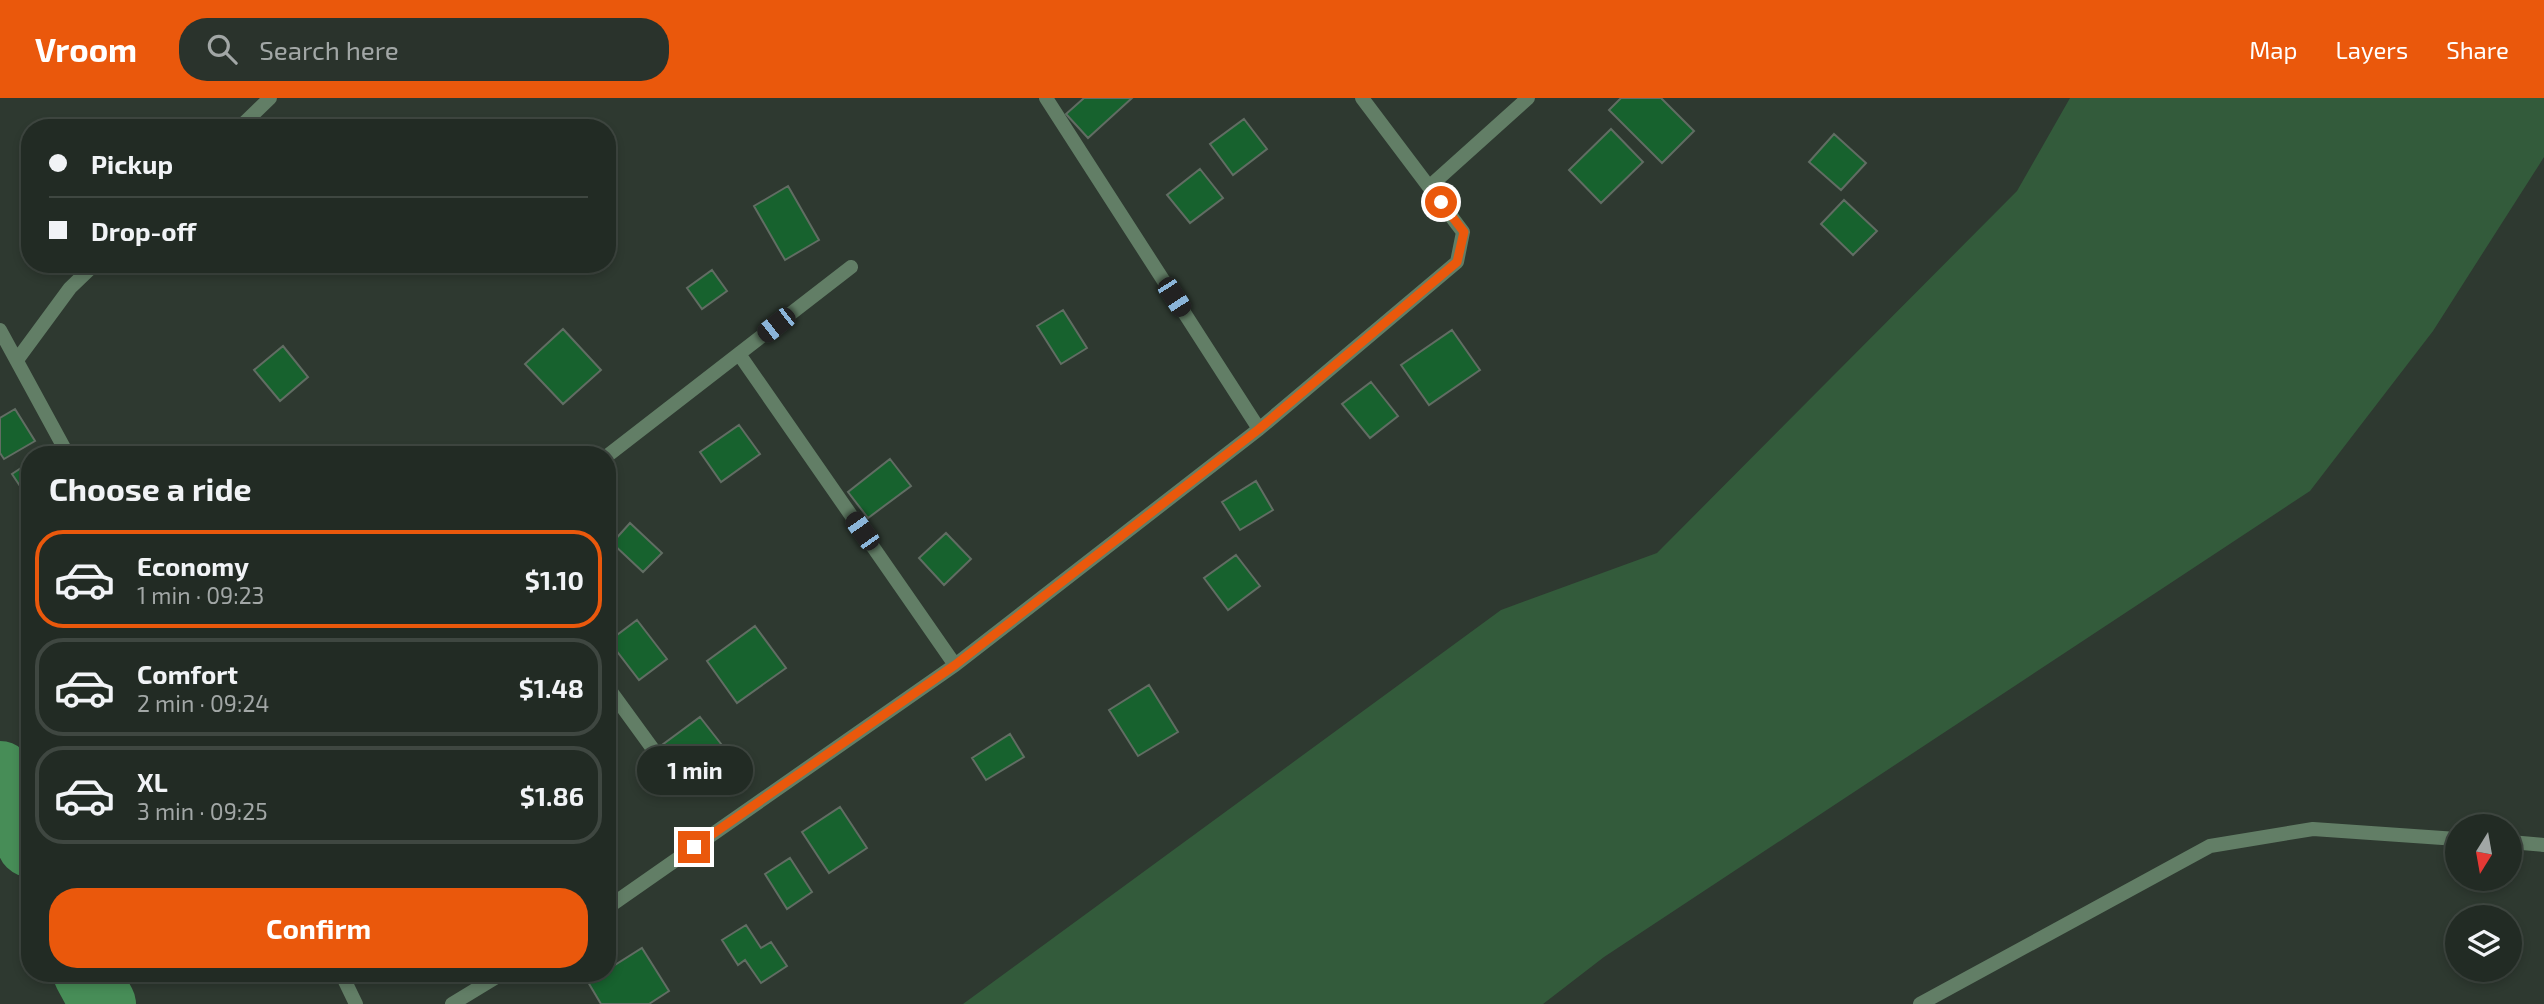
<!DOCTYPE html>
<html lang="en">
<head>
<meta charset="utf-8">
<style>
  body { margin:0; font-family:"Exo 2",sans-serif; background:#2a332c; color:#f1f3f6; height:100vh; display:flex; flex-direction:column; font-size:26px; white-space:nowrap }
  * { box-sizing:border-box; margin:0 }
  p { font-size:23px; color:#a2a7a6 }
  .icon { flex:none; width:38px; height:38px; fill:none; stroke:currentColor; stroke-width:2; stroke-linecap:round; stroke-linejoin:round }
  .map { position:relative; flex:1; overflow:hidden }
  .details { position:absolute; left:21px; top:348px; width:595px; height:536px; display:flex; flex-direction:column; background:#222b24; border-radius:28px; box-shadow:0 4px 10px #0003,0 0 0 2px #3f4741 }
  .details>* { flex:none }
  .top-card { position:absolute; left:21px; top:21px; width:595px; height:154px; border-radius:28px; box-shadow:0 4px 10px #0003,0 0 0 2px #3f4741; display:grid; align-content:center; height:154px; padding:0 28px; background:#222b24 }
  .needle { width:46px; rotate:191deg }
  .buttons { position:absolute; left:2445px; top:716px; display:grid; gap:14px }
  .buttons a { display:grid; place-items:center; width:77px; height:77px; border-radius:50%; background:#222b24; box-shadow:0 4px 10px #0003,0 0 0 2px #3f4741; font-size:35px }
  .end { position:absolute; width:32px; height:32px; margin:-16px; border:9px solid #ea580c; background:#fff; box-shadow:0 0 0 4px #fff }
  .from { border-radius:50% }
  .bubble { position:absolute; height:49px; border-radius:24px; background:#222b24; box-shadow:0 4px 10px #0003,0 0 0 2px #3f4741; font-size:23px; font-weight:700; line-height:49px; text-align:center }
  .car { position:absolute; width:21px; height:42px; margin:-21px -10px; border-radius:9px; box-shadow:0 0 5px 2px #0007; background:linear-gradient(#222 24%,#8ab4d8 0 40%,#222 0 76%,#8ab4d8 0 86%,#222 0) }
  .top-card b { display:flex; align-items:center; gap:24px; height:66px; font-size:26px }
  .top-card b+b { border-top:2px solid #3f4741 }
  .top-card i { width:18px; height:18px; background:#f1f3f6 }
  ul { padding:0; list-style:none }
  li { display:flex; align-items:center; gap:21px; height:98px; margin:0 14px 10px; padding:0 14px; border:4px solid #3f4741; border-radius:28px }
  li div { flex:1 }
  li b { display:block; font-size:26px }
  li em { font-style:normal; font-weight:700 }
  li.current { border-color:#ea580c }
  li>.icon { width:63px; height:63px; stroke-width:1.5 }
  h2 { padding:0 28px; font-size:32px; line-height:84px }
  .action { display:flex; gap:14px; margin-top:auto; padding:14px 28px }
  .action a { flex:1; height:80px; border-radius:28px; background:#ea580c; color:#fff; font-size:28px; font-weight:700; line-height:80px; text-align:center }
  header { display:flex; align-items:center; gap:42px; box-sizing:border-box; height:98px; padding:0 35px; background:#ea580c; color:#fff }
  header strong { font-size:33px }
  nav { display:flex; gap:38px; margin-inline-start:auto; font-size:24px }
  .search { width:490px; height:63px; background:#2a332c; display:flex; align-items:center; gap:18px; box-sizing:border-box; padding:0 24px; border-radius:28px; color:#a2a7a6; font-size:26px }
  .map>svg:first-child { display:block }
  .green { fill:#335b3b }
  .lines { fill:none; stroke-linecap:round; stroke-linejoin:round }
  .river { stroke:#478d57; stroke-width:66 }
  .building { fill:#17622e; stroke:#616d63; stroke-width:2 }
  .minor { stroke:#627e66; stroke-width:14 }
  .route { stroke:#ea580c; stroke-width:9 }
</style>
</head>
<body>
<header>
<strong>Vroom</strong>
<div class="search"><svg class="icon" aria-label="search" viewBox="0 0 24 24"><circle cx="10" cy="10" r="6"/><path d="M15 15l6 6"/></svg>Search here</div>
<nav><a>Map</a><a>Layers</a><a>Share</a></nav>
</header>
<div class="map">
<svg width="2544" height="906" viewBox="0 0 2544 906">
  <rect width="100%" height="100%" fill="#2e3930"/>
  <!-- green -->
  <path class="green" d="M2070,0H2544V59L2433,233L2310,393L1604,859L1543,906H963L1501,512L1657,455L2017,93Z"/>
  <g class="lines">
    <!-- river -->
    <path class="river" d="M0,676L30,746
      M86,875L103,906"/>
  </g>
  <!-- building -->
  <path class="building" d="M1084,0H1132L1088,40L1066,16Z
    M1621,0H1661L1694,33L1662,65L1609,12Z
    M1244,21L1267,51L1233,77L1210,46Z
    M1611,31L1643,64L1601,105L1569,72Z
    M1834,36L1866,65L1841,92L1809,64Z
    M1200,71L1223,100L1190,125L1167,97Z
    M788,88L819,142L785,162L754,108Z
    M1844,102L1877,133L1853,157L1821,126Z
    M712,172L727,193L702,211L687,190Z
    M1063,212L1087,250L1061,266L1037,228Z
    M563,231L601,272L563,306L525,266Z
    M1452,232L1480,272L1429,307L1401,267Z
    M283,248L308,279L280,303L254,272Z
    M1371,284L1398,318L1370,340L1342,306Z
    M15,311L35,343L4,361L0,355V320Z
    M739,327L760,356L721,384L700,354Z
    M890,361L911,388L868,420L848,394Z
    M30,364V403L12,376Z
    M1256,383L1273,412L1240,432L1222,404Z
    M630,425L662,455L643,474L612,445Z
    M946,435L971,461L944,487L919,460Z
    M1236,457L1260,488L1228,512L1204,480Z
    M637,522L667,561L639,582L609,543Z
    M755,528L786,570L737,605L707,563Z
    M1149,587L1178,634L1138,658L1109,612Z
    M700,619L736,665L698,694L662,647Z
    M1010,636L1024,659L986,682L972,660Z
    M840,709L867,750L829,775L802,734Z
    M790,760L812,794L787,811L765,776Z
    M746,827L761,850L771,844L787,868L761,885L745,862L738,867L722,842Z
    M642,850L669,893L649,906H601L588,884L602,875H607V872Z"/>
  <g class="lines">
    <!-- minor -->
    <path class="minor" d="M1046,0L1259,331
      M239,30L270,0
      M1429,89L1528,0
      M0,232L68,357
      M739,256L955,567
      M17,262L70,190L95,166
      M607,358L851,169
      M607,588L666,669
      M2510,744L2544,747
      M607,810L955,567L1259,331L1457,164L1463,134L1362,0
      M341,875L356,906
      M452,906L503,875
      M1920,906L2210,748L2313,731L2457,741"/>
  </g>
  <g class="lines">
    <!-- route -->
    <path class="route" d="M694,749L955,567L1259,331L1457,164L1464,134L1441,104"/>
  </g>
</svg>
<div class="buttons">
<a><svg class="needle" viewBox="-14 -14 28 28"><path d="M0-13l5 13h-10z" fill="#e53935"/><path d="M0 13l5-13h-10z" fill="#a2a7a6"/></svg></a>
<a><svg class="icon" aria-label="layers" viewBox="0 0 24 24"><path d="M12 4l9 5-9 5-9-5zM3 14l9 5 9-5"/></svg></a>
</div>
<i class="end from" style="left:1441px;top:104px"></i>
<i class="end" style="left:694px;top:749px"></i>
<div class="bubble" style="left:637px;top:648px;width:116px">1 min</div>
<i class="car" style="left:1174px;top:199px;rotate:147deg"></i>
<i class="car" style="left:776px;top:227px;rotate:232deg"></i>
<i class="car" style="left:862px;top:433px;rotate:325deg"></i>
<div class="top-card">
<b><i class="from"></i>Pickup</b>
<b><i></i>Drop-off</b>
</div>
<section class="details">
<h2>Choose a ride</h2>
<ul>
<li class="current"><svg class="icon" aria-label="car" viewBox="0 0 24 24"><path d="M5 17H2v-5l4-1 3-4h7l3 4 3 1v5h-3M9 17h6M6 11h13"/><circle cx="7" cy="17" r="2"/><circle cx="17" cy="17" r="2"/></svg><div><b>Economy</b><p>1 min · 09:23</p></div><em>$1.10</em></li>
<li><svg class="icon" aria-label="car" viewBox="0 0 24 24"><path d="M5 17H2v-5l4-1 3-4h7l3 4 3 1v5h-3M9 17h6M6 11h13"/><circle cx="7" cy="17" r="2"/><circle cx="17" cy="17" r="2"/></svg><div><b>Comfort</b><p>2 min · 09:24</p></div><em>$1.48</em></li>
<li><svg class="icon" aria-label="car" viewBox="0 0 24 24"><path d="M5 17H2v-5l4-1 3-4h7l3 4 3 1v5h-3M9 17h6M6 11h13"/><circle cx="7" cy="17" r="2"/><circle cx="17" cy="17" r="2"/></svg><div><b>XL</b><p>3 min · 09:25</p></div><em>$1.86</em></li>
</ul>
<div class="action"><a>Confirm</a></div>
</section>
</div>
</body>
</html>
